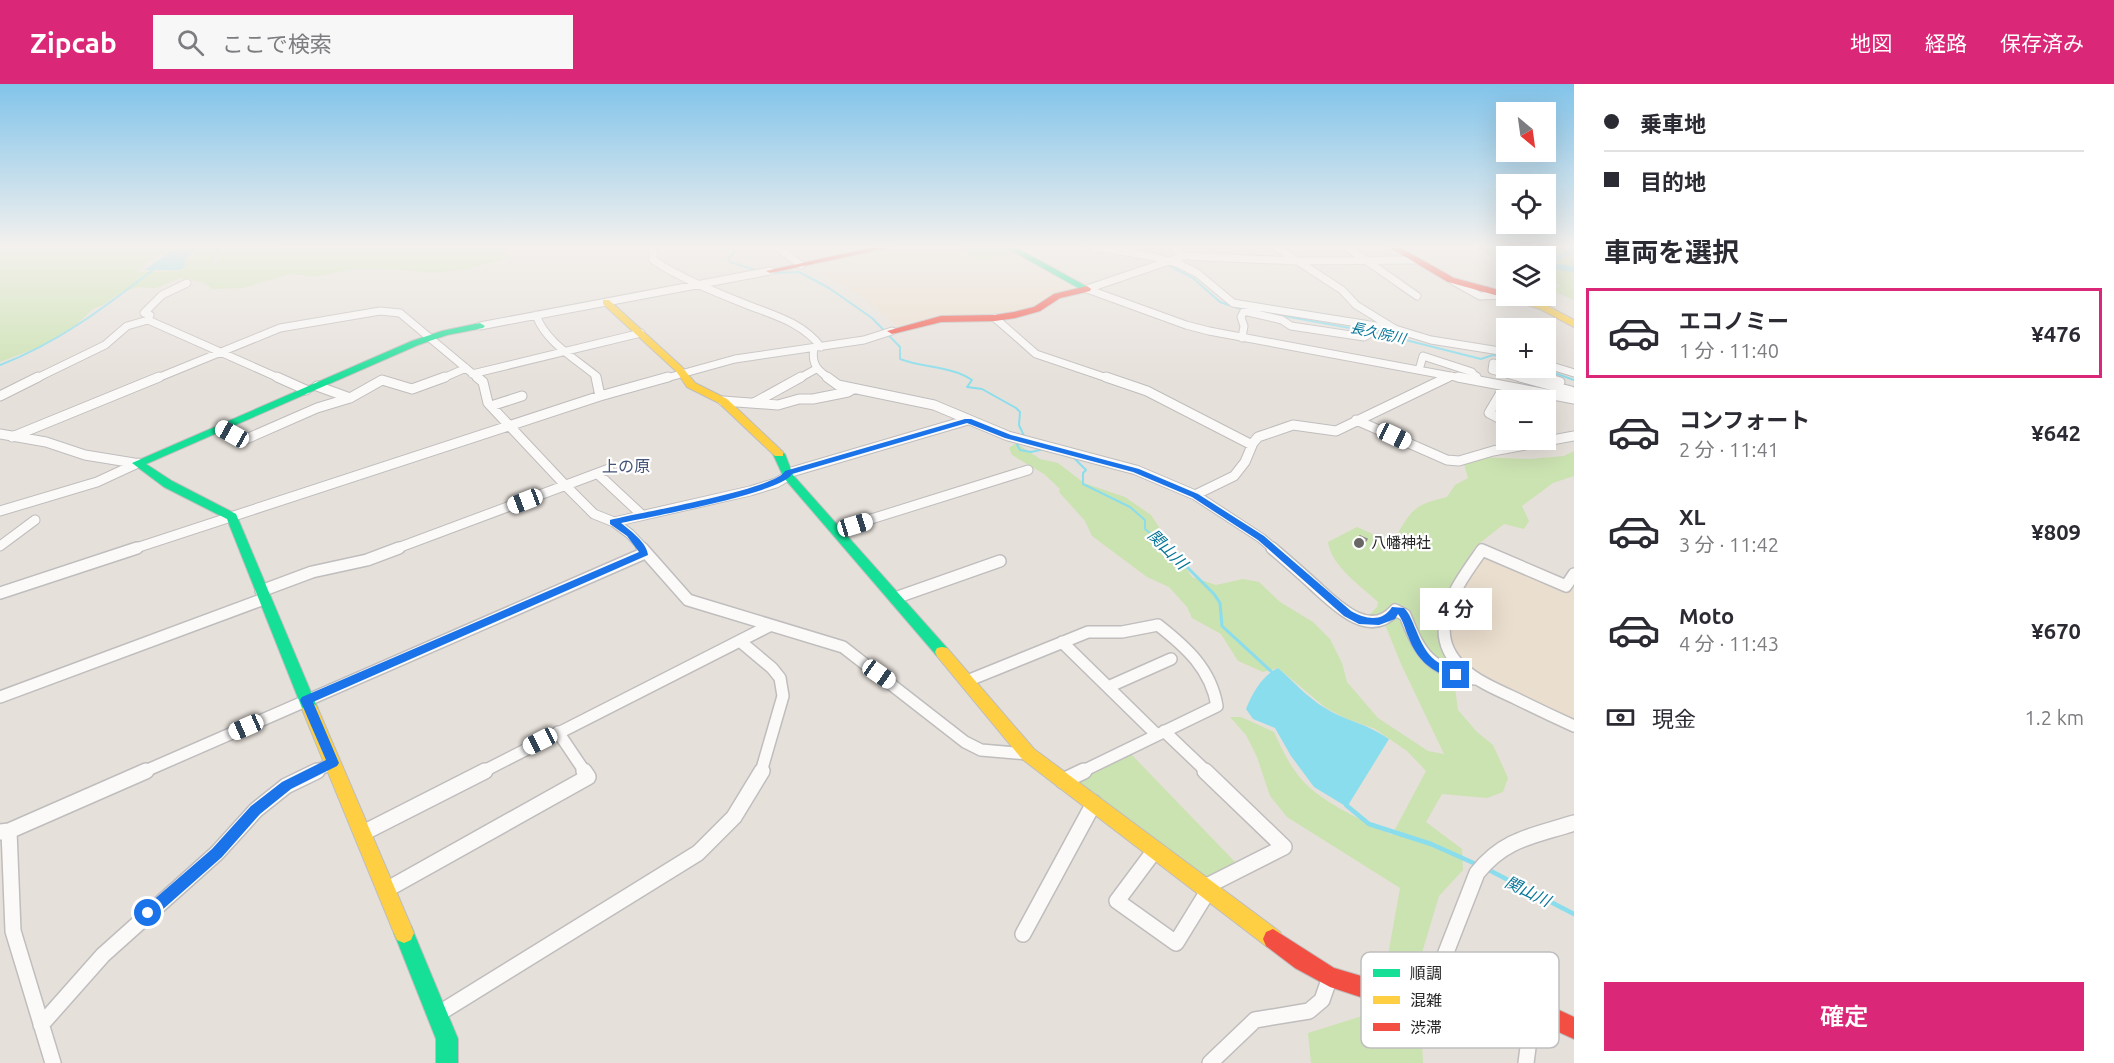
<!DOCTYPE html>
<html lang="ja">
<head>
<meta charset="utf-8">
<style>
  body { margin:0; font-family:Ubuntu,"Noto Sans JP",sans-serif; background:#f7f7f7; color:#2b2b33; height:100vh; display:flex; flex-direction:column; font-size:22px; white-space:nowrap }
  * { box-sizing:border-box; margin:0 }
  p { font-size:20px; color:#7c7c81 }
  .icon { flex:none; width:33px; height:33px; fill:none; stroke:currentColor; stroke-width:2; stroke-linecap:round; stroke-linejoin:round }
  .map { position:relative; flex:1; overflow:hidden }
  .drawer { display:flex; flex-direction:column; background:#fff; width:540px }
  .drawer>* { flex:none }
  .top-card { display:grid; align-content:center; height:132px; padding:0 30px; background:#fff }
  .needle { width:39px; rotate:151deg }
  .buttons { position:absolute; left:1496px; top:18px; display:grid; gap:12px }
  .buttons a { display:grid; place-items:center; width:60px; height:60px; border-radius:0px; background:#fff; box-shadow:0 6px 24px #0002; font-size:30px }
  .end { position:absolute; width:27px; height:27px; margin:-14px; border:8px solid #1a73e8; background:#fff; box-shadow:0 0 0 3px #fff }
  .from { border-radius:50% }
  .bubble { position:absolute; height:42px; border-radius:0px; background:#fff; box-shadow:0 6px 24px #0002; font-size:20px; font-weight:600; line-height:42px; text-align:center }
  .car { position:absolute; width:18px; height:36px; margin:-18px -9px; border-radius:8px; box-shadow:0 0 4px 2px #0007; background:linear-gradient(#fff 24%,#345 0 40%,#fff 0 76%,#345 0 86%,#fff 0) }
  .top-card b { display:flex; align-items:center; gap:21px; height:57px; font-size:22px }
  .top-card b+b { border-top:2px solid #e1e1e2 }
  .top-card i { width:15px; height:15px; background:#2b2b33 }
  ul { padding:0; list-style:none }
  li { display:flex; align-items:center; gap:18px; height:90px; margin:0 12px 9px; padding:0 18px; border:3px solid transparent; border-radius:0px }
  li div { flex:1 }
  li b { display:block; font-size:22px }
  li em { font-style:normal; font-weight:600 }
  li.current { border-color:#db2777 }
  li>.icon { width:54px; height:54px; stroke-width:1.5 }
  h2 { padding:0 30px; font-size:27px; line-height:72px }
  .pay { display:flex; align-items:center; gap:15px; height:66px; padding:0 30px; font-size:22px }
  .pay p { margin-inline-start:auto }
  .action { display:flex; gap:12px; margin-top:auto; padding:12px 30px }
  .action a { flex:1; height:69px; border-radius:0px; background:#db2777; color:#fff; font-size:24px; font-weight:600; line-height:69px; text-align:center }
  header { display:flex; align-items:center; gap:36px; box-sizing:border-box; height:84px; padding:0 30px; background:#db2777; color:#fff }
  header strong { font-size:28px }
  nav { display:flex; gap:33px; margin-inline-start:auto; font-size:21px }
  .search { width:420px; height:54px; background:#f7f7f7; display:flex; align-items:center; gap:15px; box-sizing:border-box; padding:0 21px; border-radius:0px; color:#7c7c81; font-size:22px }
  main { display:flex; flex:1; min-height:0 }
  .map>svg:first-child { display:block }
  .education { fill:#eadece }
  .green { fill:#cbe2b1 }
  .water { fill:#8addec }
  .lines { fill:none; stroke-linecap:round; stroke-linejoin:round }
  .stream-far2 { stroke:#8addec; stroke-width:2 }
  .stream-far1 { stroke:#8addec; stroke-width:3 }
  .stream { stroke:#8addec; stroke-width:4.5 }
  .river { fill:#8addec; fill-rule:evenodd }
  .street-far3-casing { stroke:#bfbdbd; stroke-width:9 }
  .street-far2-casing { stroke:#bfbdbd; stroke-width:11 }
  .street-far1-casing { stroke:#bfbdbd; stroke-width:14 }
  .street-casing { stroke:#bfbdbd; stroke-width:18 }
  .fast-casing { stroke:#bfbdbd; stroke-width:2 }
  .slow-casing { stroke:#bfbdbd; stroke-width:2 }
  .jam-casing { stroke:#bfbdbd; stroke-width:2 }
  .street-far3 { stroke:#fbfaf9; stroke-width:7 }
  .street-far2 { stroke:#fbfaf9; stroke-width:9 }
  .street-far1 { stroke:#fbfaf9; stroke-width:11 }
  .street { stroke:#fbfaf9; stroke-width:15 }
  .fast { fill:#16e098; fill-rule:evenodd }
  .slow { fill:#ffcf43; fill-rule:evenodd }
  .jam { fill:#f24e42; fill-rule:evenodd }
  .wall { fill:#afaca9 }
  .building { fill:#ccc8c4; stroke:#8f8c89; stroke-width:1.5 }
  .route { fill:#1a73e8 }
  .poi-dot { fill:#696765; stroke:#fff; stroke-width:2 }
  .labels { text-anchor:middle; stroke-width:4.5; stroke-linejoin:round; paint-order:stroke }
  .far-water-label { font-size:14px; font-style:italic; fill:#077699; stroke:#fff }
  .poi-label { font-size:15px; fill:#262626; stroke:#fff; text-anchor:start }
  .neighbourhood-label { font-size:16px; fill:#465478; stroke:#fff }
  .water-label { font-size:16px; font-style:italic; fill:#077699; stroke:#fff }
  .key { fill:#fff; stroke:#bebebe; stroke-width:1.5 }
  .key-label { font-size:16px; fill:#262626 }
</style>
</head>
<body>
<header>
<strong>Zipcab</strong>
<div class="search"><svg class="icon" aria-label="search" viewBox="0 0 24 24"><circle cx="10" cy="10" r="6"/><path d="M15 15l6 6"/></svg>ここで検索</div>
<nav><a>地図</a><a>経路</a><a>保存済み</a></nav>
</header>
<main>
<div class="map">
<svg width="1574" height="979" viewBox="0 0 1574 979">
  <rect width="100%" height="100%" fill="#e6e0da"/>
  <!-- education -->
  <path class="education" d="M899,163H1002L1072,201L1071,206L1050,212L1031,223L1012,228L933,233L897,242L854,207L805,182Z
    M1482,471L1574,502V637L1481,594L1466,584L1449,561L1452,529Z"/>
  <!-- green -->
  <path class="green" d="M0,163H173L150,177L136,188L180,187L185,180L180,178L188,174L199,163H223L213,179L215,180L226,163L507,164L509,174L467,185L432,189L395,185H352L315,193L290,190L242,204L213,205L202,198L180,194L156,204L139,203L123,207L103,221L93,225L71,246L39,263L0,278Z
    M960,163H999L1011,170L982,176Z
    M1474,163H1488L1504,170L1491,163H1523L1524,167L1516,172L1507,170L1512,172H1506V182Z
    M1526,163H1574V216L1545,203V198L1547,201L1555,204L1561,202L1545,193V172H1521L1527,168Z
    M1016,359L1040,375L1058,379L1084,399L1125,413L1151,431L1192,493L1216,501L1243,495L1259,498L1280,518L1313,538L1330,555L1342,579L1347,598L1378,634L1428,667L1444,670L1401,580L1386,543L1371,536L1369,531L1377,523L1378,518C1361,502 1331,482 1328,458L1357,443L1384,455L1397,451C1412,424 1417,420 1447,413L1455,401L1468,394L1464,380L1481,373L1529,375L1564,372L1574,367V392L1553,399L1522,422L1529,437L1524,445L1504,440L1475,463L1460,487L1447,511L1439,542L1440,561L1451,574L1458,626L1477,648L1493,661L1508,694L1503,708L1487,714L1442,710L1426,738L1462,765L1463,786L1439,812L1406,922L1421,941L1423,979H1311L1308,949L1378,927L1400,804L1287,733L1270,712L1257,673L1246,651L1230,633H1241L1274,648C1283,668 1293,689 1310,704C1333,724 1365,737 1392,751L1426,687L1407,667L1375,645L1345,634L1326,624L1278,584L1263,588L1238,577L1221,550L1192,534L1187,523L1169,503L1147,493L1092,452L1085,437L1059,408L1060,405L1044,390L1012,371L1009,364Z
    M1130,669L1238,781L1203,797L1072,699Z"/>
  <!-- water -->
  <path class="water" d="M175,163H198L186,175L184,183L180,186H145Z
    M1278,584C1293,597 1308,614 1325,624C1348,638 1366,639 1389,655L1347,723L1314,703L1291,672L1275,644L1253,635L1246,625C1253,608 1262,592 1278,584Z"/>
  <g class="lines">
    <!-- stream-far2 -->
    <path class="stream-far2" d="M733,163L735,168L728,175L730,178L758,187
      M1085,163L1095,165
      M0,166L7,163
      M1166,180L1193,194L1220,218L1244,226
      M774,189L799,188L829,204L872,234L900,263V275C923,284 951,282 972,296L967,303L982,305L1016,324L1020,328L1019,341L1025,354
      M1280,234L1284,232L1361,246
      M1370,247L1481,275L1493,271L1506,274
      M0,281C58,259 105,223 154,185
      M1541,284L1574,296
      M1021,358L1017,361L1020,366L1031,368L1044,365
      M1073,373L1086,386L1083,389V400L1130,423L1145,436V445L1170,465"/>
    <!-- stream-far1 -->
    <path class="stream-far1" d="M1168,464L1214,510L1220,519L1222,542L1274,590"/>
    <!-- stream -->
    <path class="stream" d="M1346,721L1369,740L1431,760L1478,781
      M1487,785L1574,830"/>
    <!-- river -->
    <path class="river" d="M1574,163V169L1553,179L1574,182V188L1545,184V175Z"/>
    <defs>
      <path id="street-far3" d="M653,163V176C682,195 713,207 745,220C773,231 802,238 821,263
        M777,163L801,181
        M1094,163L1150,172L1179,180L1197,189L1233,219L1395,245
        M1173,163L1184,172
        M1276,163L1342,206L1356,221L1395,245L1431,256L1506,268
        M1347,163L1417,212
        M1453,197L1480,212L1505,211
        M187,199L162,211L144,229L150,231L148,236L281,295
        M1087,205L1186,241L1209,247L1466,295
        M1087,205L1184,172L1297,177L1414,176
        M536,231C545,257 574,274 595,291L596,295
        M995,234L1036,270L1110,295
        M480,242L770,187
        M1242,254L1244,242L1241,233L1244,227L1282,236L1291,242L1364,253L1368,251L1362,247L1370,245
        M814,264C811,280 817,286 830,295
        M1545,280L1574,289
        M1506,282L1493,279L1492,286L1525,295
        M1512,284L1549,295
        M1419,286L1423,272L1472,288L1477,295
        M472,290L641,249
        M35,295L105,261L127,242L148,236
        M155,295L280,244L380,227L400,229L479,295
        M441,295L466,284
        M663,295L735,275L864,256L892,247
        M798,295L816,285
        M1445,295L1451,292"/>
      <path id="street-far2" d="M277,293L306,306
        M477,293L483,298L488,319L565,401L594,430L614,438L630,450L644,465
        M596,293L600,312
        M827,293L838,301L934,321L1008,352L1136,386L1195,411L1261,454L1274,465
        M1106,293L1147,307L1252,361
        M1458,293L1574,315
        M1476,293L1478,297
        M1520,293L1571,307
        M1544,293L1560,298
        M1505,302L1489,329L1506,338
        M0,312L38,293
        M350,314L382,296L412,305L445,293
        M723,317L778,321L799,315H813L848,308L853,305
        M754,319L801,293
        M491,322L522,312
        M1356,336L1447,376L1459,377L1493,367L1574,352
        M221,343L244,356L317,324L350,314L317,302
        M0,350L46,358L85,371L134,379
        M12,353L159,293
        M788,389L968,336
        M598,390L642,431
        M1195,411L1234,392L1245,378L1253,359L1258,353L1293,341L1336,347L1448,293
        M0,427L97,398L138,379
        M614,438L750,407L776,399L788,392
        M836,446L1028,386
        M0,462L35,436
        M133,465L600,312L668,293
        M395,465L609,385"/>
      <path id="street-far1" d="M642,464L688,516L843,563L965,658L981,666L1028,670
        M1272,464C1287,477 1301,489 1315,502C1335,520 1369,556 1395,526L1405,531C1421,572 1430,584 1474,595
        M1574,490L1566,502L1482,466C1468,486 1452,507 1446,531C1434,579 1480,598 1515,614C1535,624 1554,633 1574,642
        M261,507L312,488L367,476L399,464
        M0,509L137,464
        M895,514L1000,477
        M741,558L772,584L780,594L783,612L761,688
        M1062,558L1157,651
        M967,597L1088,548H1122L1158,541C1186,563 1211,585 1217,622L1081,688
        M1108,603L1171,575
        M0,613L264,515
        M1164,647L1207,688
        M558,648L585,688
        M143,688L645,469
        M314,688L333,679
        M482,688L769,542"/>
      <path id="street" d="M1063,697L1084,687
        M9,747L13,847L53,979
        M0,748L9,747L146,687
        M363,749L485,687
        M1155,766L1117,817L1176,859L1208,807
        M1203,804L1284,763L1205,687
        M386,806L588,693L584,687
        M1023,850L1094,719
        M1429,912L1477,789C1505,754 1534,752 1574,739
        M438,930L698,769L734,733L762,687
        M41,941L103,871L217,769L256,726L286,702L317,687
        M1210,979L1255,936L1309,927L1322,916L1330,893
        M1526,979L1533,925"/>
      <path id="fast" d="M1005,163H1015L1091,205L1084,207Z
        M480,239L485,242L483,244L447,251L418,261L146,380L172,397L236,430L318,625L316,629L310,631L304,629L227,435L164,403L132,379L412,257L442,247Z
        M779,367L785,370L793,391L947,564L949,568L947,572H937L784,394L773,370Z
        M404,839L411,842L458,955V979H436V955L394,849L397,842Z"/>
      <path id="slow" d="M1506,210L1546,221L1574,236V243L1540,225L1505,214Z
        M603,216H609L682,283L695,299L727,315L783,368V372H775L719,319L687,303L676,287L603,220Z
        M942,563L947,564L1034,665L1280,848L1283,855L1280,862L1273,865L1266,862L1022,675L937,572L935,568L937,564Z
        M310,619L316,621L318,625L414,849L411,856L404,859L397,856L394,849L302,625L304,621Z"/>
      <path id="jam" d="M875,163H892L770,189L766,187Z
        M1389,163H1399L1454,194L1506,208V212H1510L1506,214L1448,198Z
        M1087,202L1091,205L1090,207L1060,214L1040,227L1015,234L995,237L941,238L892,250L887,247L941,232L995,231L1014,228L1034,223L1054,210Z
        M1273,845L1334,884L1388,900L1429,901L1533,914L1574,933V955L1532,936L1429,923L1388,922L1330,903L1295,884L1266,862L1263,855L1266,848Z"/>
    </defs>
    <!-- street-far3 casing -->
    <use href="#street-far3" class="street-far3-casing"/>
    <!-- street-far2 casing -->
    <use href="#street-far2" class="street-far2-casing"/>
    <!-- street-far1 casing -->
    <use href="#street-far1" class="street-far1-casing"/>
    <!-- street casing -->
    <use href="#street" class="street-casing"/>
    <!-- fast casing -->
    <use href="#fast" class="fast-casing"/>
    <!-- slow casing -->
    <use href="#slow" class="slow-casing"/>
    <!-- jam casing -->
    <use href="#jam" class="jam-casing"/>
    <!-- street-far3 -->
    <use href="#street-far3" class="street-far3"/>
    <!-- street-far2 -->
    <use href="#street-far2" class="street-far2"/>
    <!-- street-far1 -->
    <use href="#street-far1" class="street-far1"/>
    <!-- street -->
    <use href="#street" class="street"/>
    <!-- fast -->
    <use href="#fast" class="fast"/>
    <!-- slow -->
    <use href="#slow" class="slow"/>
    <!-- jam -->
    <use href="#jam" class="jam"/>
  </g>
  <!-- wall -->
  <path class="wall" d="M1360,452L1367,455L1361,465L1354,462Z"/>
  <!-- building -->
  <path class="building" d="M1360,452L1367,455L1363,461L1356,458Z"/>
  <!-- sky -->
  <linearGradient id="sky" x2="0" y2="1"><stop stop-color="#82c4ea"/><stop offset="0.54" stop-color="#f4f1ee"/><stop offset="1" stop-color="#f4f1ee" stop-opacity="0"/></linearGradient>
  <rect width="1574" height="301" fill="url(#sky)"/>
  <!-- route -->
  <path class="route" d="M965,335H971L1011,351L1139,385L1198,410L1264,452L1351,527C1365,535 1382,539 1392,523L1404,524C1410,530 1412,537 1416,546C1426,571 1434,580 1460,588L1461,591L1456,595C1431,588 1417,576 1408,552C1405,545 1403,536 1398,530L1395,535L1379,541L1359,540L1344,532L1258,456L1192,413L1133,388L1005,354L967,339L792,390C782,409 649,433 621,439C631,447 647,459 648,471L313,618L339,679L337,682L291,705L260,730L222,773L153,834L148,836L143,834L141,829L143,825L212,765L251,722L282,698L326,676L300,616L302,613L639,468L627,452L610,440V436C637,429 777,405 785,387Z"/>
  <!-- markers -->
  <circle class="poi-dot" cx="1359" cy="459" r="6"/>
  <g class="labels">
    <!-- far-water labels -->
    <g class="far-water-label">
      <text transform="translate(1378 249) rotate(12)" y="5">長久院川</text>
    </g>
    <!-- poi labels -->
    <g class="poi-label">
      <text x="1371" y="464">八幡神社</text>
    </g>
    <!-- neighbourhood labels -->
    <g class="neighbourhood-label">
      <text x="626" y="388">上の原</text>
    </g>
    <!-- water labels -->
    <g class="water-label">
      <text transform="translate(1168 465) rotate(45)" y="6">関山川</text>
      <text transform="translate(1528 807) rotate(26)" y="6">関山川</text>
    </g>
  </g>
  <!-- legend -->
  <rect x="1361" y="868" width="198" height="96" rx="9" class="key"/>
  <rect x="1373" y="885" width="27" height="8" fill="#16e098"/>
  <rect x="1373" y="912" width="27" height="8" fill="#ffcf43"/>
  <rect x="1373" y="939" width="27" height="8" fill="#f24e42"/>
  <g class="key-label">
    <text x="1410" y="895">順調</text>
    <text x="1410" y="922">混雑</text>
    <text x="1410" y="949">渋滞</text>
  </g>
</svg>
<div class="buttons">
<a><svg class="needle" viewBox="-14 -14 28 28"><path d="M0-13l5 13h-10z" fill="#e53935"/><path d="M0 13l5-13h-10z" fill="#7c7c81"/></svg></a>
<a><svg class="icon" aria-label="locate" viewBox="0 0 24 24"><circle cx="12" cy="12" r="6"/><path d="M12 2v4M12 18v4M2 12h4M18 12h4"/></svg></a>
<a><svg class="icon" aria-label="layers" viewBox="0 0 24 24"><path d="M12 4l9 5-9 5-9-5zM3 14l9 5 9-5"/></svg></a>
<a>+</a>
<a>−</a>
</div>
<i class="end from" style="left:148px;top:829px"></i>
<i class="end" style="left:1456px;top:591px"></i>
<div class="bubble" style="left:1420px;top:504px;width:72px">4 分</div>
<i class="car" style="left:232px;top:350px;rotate:299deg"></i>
<i class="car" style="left:1394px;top:352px;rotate:115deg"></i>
<i class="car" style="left:525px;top:417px;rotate:249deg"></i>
<i class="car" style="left:855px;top:441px;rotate:73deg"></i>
<i class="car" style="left:879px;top:590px;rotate:125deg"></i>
<i class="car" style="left:246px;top:643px;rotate:246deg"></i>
<i class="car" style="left:540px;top:657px;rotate:243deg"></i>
</div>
<section class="drawer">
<div class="top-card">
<b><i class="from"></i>乗車地</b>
<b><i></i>目的地</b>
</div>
<h2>車両を選択</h2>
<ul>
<li class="current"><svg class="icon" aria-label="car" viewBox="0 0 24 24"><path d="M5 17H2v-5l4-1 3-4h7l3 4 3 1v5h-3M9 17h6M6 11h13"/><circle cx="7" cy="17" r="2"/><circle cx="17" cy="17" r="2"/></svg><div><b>エコノミー</b><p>1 分 · 11:40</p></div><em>¥476</em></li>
<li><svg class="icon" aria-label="car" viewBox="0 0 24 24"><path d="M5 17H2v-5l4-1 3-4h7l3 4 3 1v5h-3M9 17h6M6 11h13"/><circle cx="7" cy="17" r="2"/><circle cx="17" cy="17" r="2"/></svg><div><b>コンフォート</b><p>2 分 · 11:41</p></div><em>¥642</em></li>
<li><svg class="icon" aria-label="car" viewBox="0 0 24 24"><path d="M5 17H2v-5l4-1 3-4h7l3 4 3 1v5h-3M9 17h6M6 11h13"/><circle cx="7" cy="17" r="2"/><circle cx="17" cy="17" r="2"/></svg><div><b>XL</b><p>3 分 · 11:42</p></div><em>¥809</em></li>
<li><svg class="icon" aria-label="car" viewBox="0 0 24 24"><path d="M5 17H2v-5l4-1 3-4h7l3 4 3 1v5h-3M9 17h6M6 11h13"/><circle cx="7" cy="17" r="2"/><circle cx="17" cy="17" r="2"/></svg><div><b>Moto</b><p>4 分 · 11:43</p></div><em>¥670</em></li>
</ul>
<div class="pay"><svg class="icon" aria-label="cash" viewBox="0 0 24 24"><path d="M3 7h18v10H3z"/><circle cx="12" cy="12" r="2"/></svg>現金<p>1.2 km</p></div>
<div class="action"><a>確定</a></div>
</section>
</main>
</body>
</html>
